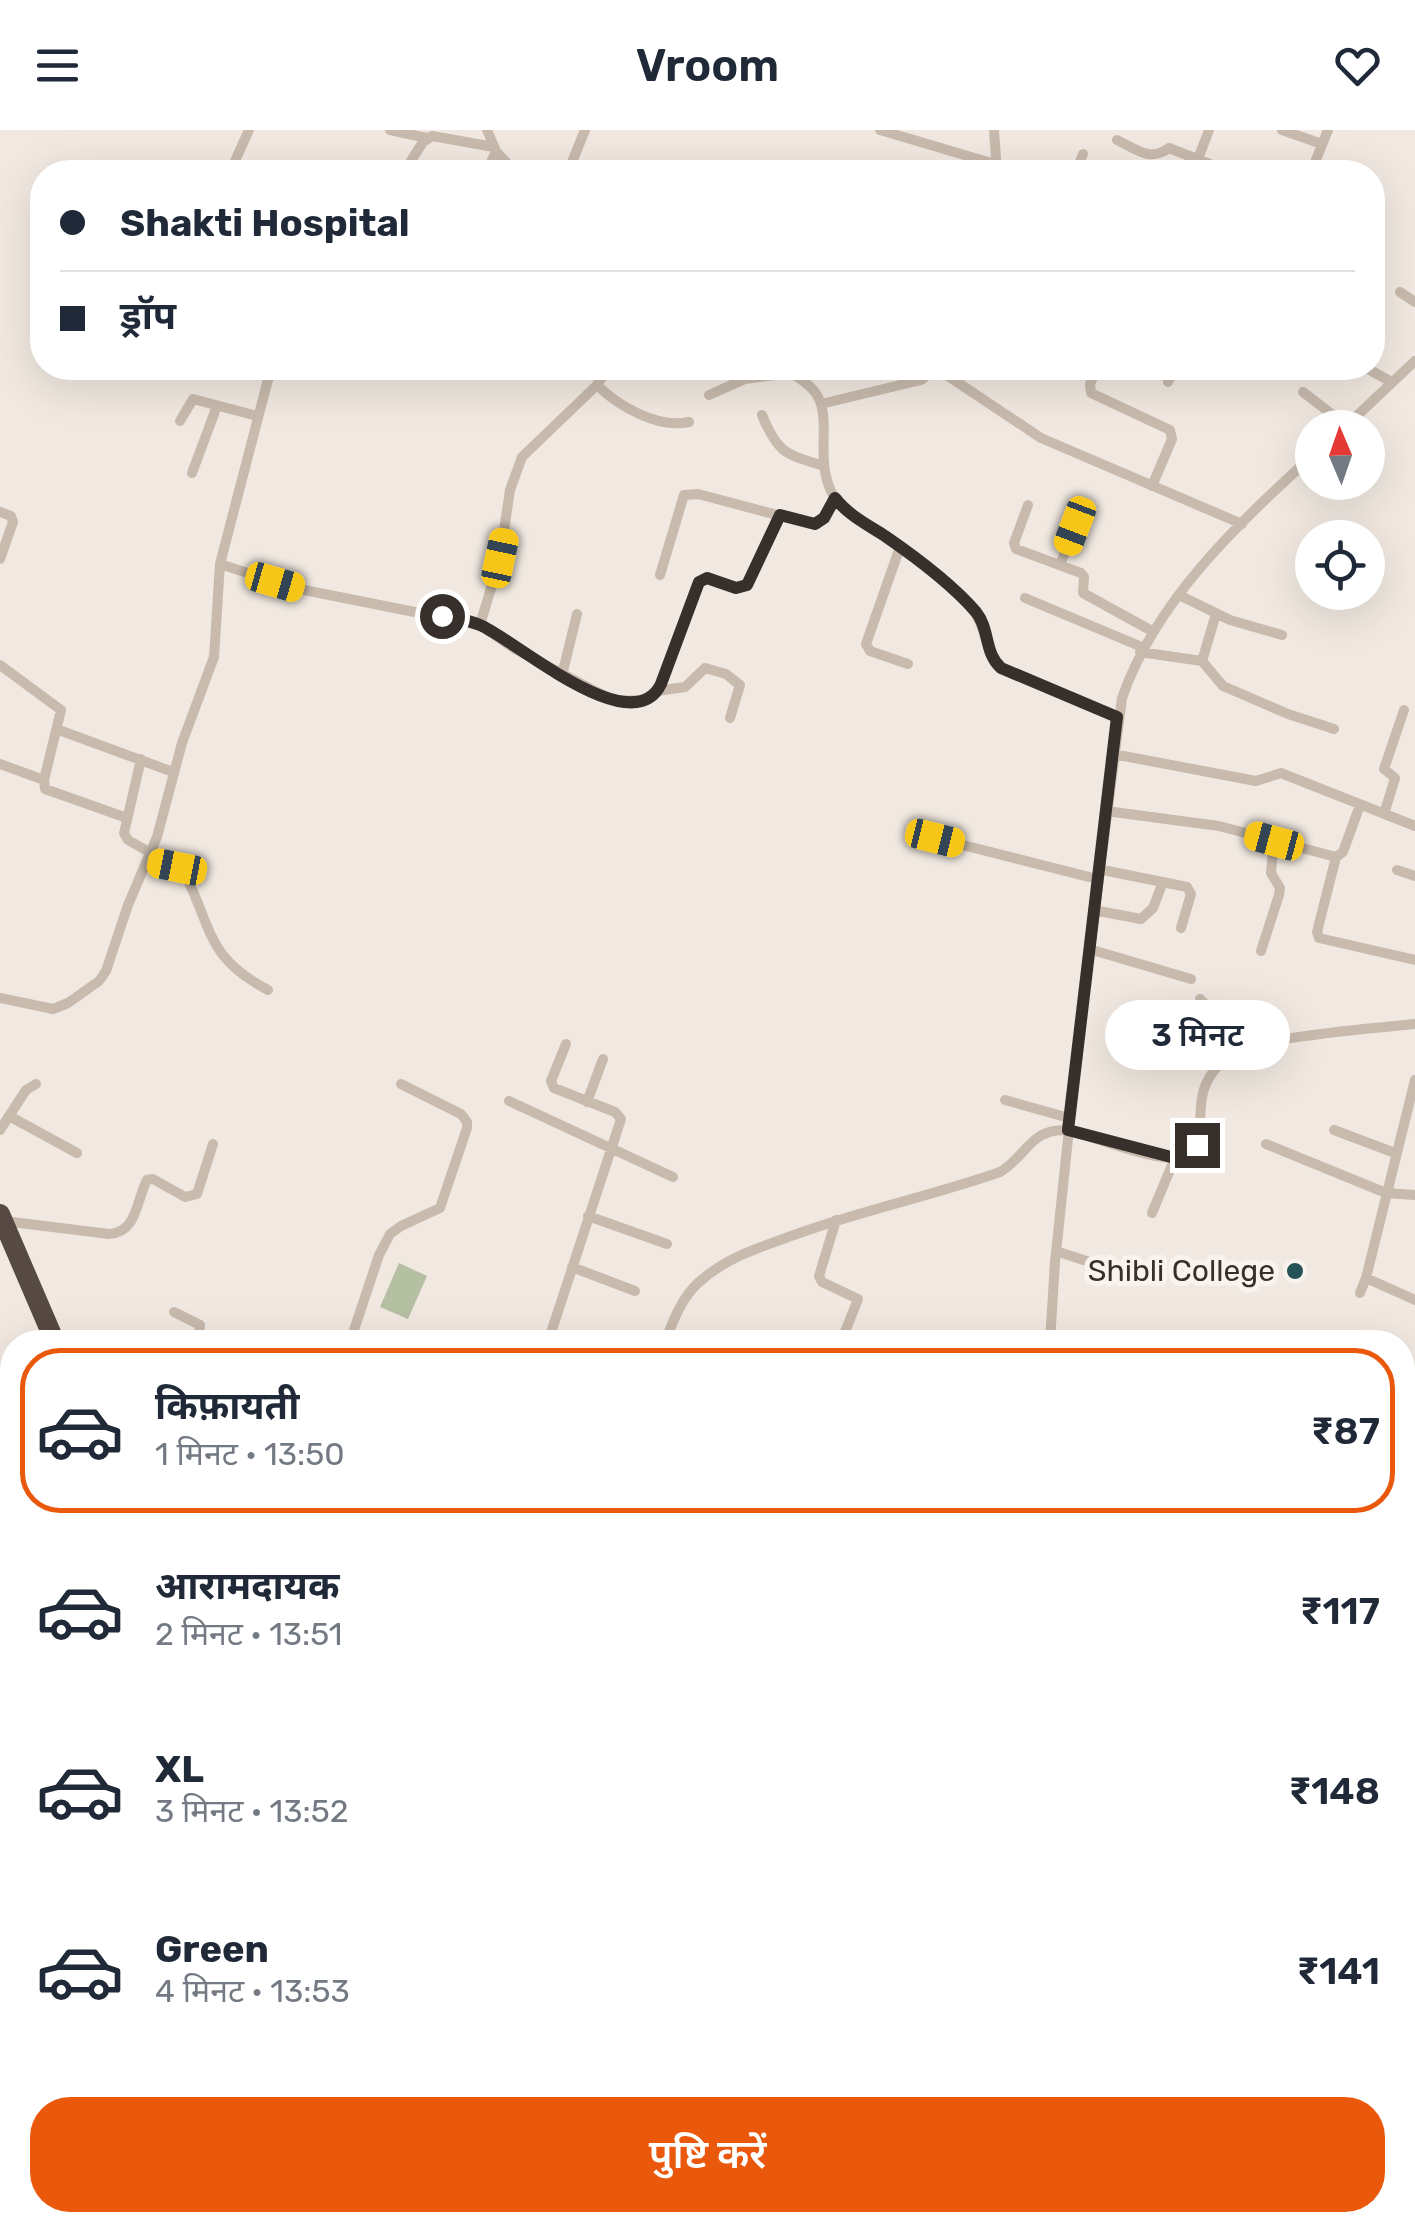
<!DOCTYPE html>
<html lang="hi">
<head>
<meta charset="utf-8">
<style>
  body { margin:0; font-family:Rubik,"Noto Sans Devanagari",sans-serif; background:#f2f2f3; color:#1f2937; height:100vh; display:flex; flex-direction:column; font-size:38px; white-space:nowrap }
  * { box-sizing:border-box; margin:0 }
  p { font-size:32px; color:#747a83 }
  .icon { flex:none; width:55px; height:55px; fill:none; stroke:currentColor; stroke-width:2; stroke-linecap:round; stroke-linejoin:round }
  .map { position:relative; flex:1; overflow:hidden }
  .drawer { position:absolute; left:0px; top:1200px; width:1415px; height:902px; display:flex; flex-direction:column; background:#fff; border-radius:40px 40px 0 0; box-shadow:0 10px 40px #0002 }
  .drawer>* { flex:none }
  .top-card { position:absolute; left:30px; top:30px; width:1355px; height:220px; border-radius:40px; box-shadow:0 10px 40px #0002; display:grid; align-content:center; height:220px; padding:0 30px; background:#fff }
  .needle { width:65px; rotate:358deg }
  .controls { position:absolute; left:1295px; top:280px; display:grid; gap:20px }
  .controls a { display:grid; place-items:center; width:90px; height:90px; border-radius:50%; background:#fff; box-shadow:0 10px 40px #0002; font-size:50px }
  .end { position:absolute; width:45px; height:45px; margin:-22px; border:12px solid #372f2b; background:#fff; box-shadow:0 0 0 5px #fff }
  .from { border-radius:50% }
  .bubble { position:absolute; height:70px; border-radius:35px; background:#fff; box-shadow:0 10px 40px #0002; font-size:32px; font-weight:600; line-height:70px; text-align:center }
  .car { position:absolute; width:30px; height:60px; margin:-30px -15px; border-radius:12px; box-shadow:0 0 8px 2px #0007; background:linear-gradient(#f5c518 24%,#345 0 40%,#f5c518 0 76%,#345 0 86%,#f5c518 0) }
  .top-card b { display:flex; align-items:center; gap:35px; height:95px; font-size:38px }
  .top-card b+b { border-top:2px solid #e0e1e3 }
  .top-card i { width:25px; height:25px; background:#1f2937 }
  ul { padding:18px 0 0; list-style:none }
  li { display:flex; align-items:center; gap:30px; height:165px; margin:0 20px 15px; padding:0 10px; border:5px solid transparent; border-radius:40px }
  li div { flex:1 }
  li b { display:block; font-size:38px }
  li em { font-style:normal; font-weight:600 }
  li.selected { border-color:#ea580c }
  li>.icon { width:90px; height:90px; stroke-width:1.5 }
  .button { display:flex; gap:20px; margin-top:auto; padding:20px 30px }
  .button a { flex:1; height:115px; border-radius:40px; background:#ea580c; color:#fff; font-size:40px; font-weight:600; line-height:115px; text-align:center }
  header { display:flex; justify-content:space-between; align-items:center; height:130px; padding:0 30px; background:#fff; font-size:45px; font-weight:600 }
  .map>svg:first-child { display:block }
  .green { fill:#b5bfa2 }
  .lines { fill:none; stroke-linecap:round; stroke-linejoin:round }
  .street { stroke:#c8baad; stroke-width:10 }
  .secondary { stroke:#9c897f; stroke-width:15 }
  .highway { stroke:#574943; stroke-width:20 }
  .route { stroke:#372f2b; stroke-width:12 }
  .poi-dot { fill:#255255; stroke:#f9f3ed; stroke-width:4 }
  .labels { text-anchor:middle; stroke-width:10; stroke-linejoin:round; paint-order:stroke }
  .poi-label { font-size:30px; fill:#372f2b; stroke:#f9f3ed; text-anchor:end }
</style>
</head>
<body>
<header><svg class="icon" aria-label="menu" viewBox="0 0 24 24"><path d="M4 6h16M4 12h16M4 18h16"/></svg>Vroom<svg class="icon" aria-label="heart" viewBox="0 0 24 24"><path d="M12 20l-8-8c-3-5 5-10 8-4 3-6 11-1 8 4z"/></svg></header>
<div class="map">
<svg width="1415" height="2102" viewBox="0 0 1415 2102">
  <rect width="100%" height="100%" fill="#f1e9e1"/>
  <!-- green -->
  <path class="green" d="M399,1133L427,1146L408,1189L380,1177Z"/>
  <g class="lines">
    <!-- street -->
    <path class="street" d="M390,0L427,8
      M487,0L496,21L515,42
      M880,0L998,35
      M994,0L997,42
      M1282,0L1322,14
      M1117,10C1138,20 1150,32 1169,18L1230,42
      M230,42L249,0
      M358,42L359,39
      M404,42L423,12L432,6L494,17
      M487,42L496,21
      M568,42L585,0
      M1076,42L1083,24
      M1193,42L1209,0
      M1311,42L1328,0
      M1372,116L1379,98
      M1400,162L1415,172
      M245,238L269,244
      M337,238L356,244
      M786,238C797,248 813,255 819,269C831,295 814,332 834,367C846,386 871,396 889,409C916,427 943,449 966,472C990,496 981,519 1001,538L1117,587
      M936,238L1041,308L1242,394
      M1097,238L1090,254L1091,263L1170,300L1172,309L1152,356
      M1263,238H1264
      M1366,238L1390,251
      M1168,252L1174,238
      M597,255C618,276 658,299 689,292
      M1303,262L1346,295
      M709,265L745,249L791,243
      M821,274L921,250L936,238
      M762,285C778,324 786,324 824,336
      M180,291L193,269L257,286
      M1344,298L1415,231
      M192,343L217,276
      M1028,375L1014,413L1016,419L1081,443L1084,447L1083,463L1152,501
      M0,382L11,386L13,392L0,429
      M900,417L866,514L870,521L908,534
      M220,434L294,458L480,495L515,519L614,571L644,570L657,561L699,452L707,448L736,458L747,455L779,385
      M1060,435L1075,396
      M660,445L684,365L698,364L811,394L824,388L835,368
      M1179,465L1230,490L1282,505
      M1025,468L1142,517
      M480,495L500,428L510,360L522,327L597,255L608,238
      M1140,522L1202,531L1216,484
      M1202,531L1223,556L1288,584L1334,599
      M0,535L61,580L44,650L45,659L127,688
      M562,545L577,484
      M657,561L685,557L705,538L726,544L740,555L730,588
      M59,600L173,642
      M1113,624L1256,651L1281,643L1415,696
      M141,629L124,703L128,710L151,723
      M0,634L44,650
      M1106,681L1219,696L1336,727L1343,722L1360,675
      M1384,684L1395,648L1384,639L1404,580
      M935,708L1097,749
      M1336,727L1317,802L1319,808L1415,830
      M147,731L177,737L185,744C213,800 206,827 268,860
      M1098,739L1187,757L1191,764L1181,798
      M1397,740L1415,746
      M1093,780L1141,789L1153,778L1163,752
      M1089,819L1191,849
      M1261,821L1279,765L1280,758L1271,743L1274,711
      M0,868L53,879L68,873L99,851L106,841L128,775L157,707L182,613L214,527L220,434L271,238
      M1200,869L1213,882L1211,907L1237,921
      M1005,970L1069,988
      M509,971L673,1047
      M587,972L603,929
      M9,986L77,1023
      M0,1000L26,960L36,954
      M1334,1000L1395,1023
      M1266,1014L1386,1063L1415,1065
      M1152,1083L1175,1028
      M588,1086L667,1114
      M836,1090L819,1146L822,1152L858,1169L841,1212
      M4,1091L109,1104C137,1103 136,1071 147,1050L153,1049L185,1067L197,1064L213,1014
      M1056,1121L1126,1144
      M572,1137L635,1161
      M1366,1148L1415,950
      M1360,1163L1366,1148L1415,1170
      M174,1182L200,1195L198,1212
      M1294,1205L1324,1212
      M350,1212L379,1125L390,1104L401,1096L440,1078L467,998V992L461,984L401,954
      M548,1212L621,989L615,982L554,958L551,951L566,914
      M665,1212C673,1191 681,1169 698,1153C725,1128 760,1117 794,1105C862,1080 932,1066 1000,1042C1028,1025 1030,998 1068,1000C1101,1009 1137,1025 1171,1028C1209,1031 1196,988 1203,963C1206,949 1217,935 1228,926C1253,907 1377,898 1415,894
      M1050,1212L1055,1132L1079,904L1122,568C1156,470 1237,395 1312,326
      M1402,1240L1415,1245
      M0,1264L12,1260
      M1404,1283L1415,1287
      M0,1504L12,1495
      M0,1511L12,1517
      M12,1669L2,1700L12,1710
      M1402,1766L1415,1781
      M0,1873L12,1868
      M1402,2002L1415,2007
      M0,2072L12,2076
      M57,2090L94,2102
      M358,2090L359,2097L367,2102
      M550,2090L557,2102
      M768,2090L774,2102
      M1319,2102L1333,2090"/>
    <!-- secondary -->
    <path class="secondary" d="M1402,2059L1415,2013
      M1011,2090L1021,2102
      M709,2102L719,2090
      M1388,2102L1393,2090"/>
    <!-- highway -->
    <path class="highway" d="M0,1084L55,1212
      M1402,1692L1415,1701"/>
  </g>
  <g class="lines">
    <!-- route -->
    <path class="route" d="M442,486C454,488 468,490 480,495C514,509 632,614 661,554L699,452L707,448L736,458L747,455L780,385L815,394L824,388L835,368C848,385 868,395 885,406C917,428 951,453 976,482C990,499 984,523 1001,538L1117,587L1068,1000L1175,1028L1190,1025L1197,1015"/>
  </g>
  <!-- markers -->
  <circle class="poi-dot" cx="1295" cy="1141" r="10"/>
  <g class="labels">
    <!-- poi labels -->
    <g class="poi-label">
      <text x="1275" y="1151">Shibli College</text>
    </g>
  </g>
</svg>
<div class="controls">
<a><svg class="needle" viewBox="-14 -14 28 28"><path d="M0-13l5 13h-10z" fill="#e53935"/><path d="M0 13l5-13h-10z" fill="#747a83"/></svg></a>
<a><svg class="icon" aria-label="locate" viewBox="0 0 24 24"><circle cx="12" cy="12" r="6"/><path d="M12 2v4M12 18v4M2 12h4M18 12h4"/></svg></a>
</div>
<i class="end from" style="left:442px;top:486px"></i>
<i class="end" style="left:1197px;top:1015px"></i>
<div class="bubble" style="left:1105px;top:870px;width:185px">3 मिनट</div>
<i class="car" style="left:1075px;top:396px;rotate:201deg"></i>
<i class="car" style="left:500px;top:428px;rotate:12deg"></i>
<i class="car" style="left:275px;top:452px;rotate:106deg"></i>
<i class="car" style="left:935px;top:708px;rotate:104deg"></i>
<i class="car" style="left:1274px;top:711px;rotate:285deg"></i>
<i class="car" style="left:177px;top:737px;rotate:281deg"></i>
<div class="top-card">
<b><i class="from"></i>Shakti Hospital</b>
<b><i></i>ड्रॉप</b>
</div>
<section class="drawer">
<ul>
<li class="selected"><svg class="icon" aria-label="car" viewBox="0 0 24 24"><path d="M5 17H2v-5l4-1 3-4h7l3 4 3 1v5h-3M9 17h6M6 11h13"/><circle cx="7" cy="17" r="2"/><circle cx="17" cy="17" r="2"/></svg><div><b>किफ़ायती</b><p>1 मिनट · 13:50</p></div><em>₹87</em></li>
<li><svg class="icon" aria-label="car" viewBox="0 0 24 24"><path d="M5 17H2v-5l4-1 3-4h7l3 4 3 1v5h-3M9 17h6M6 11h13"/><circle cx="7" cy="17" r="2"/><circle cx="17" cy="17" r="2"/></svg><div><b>आरामदायक</b><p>2 मिनट · 13:51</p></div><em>₹117</em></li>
<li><svg class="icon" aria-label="car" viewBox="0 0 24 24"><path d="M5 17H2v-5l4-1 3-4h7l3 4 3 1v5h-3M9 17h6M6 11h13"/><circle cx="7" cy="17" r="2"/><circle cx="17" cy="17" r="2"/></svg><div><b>XL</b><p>3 मिनट · 13:52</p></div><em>₹148</em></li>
<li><svg class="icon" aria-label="car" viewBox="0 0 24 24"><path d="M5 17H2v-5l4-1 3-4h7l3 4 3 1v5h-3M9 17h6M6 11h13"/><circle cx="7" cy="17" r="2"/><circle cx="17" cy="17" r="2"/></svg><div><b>Green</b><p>4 मिनट · 13:53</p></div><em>₹141</em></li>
</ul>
<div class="button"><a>पुष्टि करें</a></div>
</section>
</div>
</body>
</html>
